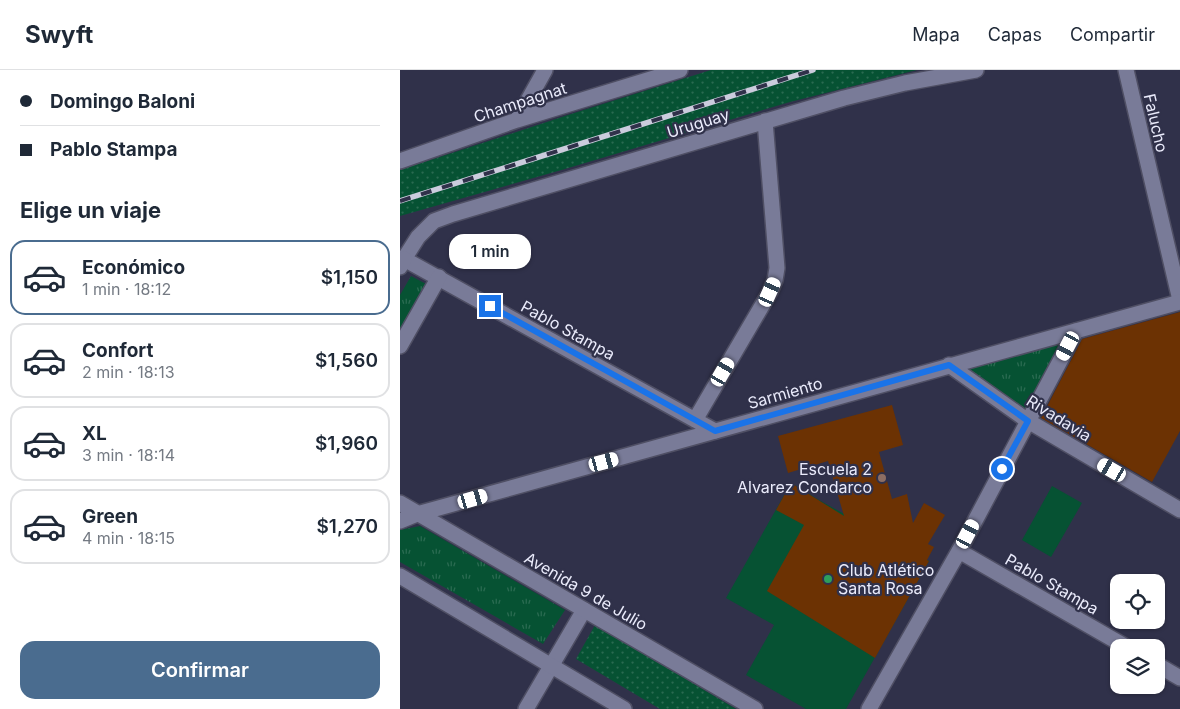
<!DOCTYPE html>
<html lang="es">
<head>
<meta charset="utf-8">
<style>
  body { margin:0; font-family:Inter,sans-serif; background:#f2f2f3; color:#1f2937; height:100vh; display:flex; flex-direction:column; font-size:19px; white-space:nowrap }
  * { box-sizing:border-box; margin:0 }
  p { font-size:16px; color:#747a83 }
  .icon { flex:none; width:28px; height:28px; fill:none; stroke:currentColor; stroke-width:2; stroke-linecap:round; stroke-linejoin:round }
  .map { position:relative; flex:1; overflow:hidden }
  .details { display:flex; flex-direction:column; background:#fff; width:400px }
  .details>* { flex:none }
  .banner { display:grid; align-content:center; height:110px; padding:0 20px; background:#fff }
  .fabs { position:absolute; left:710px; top:504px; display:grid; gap:10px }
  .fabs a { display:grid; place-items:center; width:55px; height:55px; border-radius:10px; background:#fff; box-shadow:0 1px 4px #0004; font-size:25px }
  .end { position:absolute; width:22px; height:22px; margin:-11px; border:6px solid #1a73e8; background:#fff; box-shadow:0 0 0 2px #fff }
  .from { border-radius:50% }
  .bubble { position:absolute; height:35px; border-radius:15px; background:#fff; box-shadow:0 1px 4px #0004; font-size:16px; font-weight:600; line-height:35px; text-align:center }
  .car { position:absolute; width:15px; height:30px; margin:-15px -8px; border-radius:6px; box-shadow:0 0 4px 1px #0007; background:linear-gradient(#fff 24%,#345 0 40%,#fff 0 76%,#345 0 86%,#fff 0) }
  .banner b { display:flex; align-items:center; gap:18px; height:48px; font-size:19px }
  .banner b+b { border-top:1px solid #e0e1e3 }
  .banner i { width:12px; height:12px; background:#1f2937 }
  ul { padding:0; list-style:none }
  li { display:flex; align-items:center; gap:15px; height:75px; margin:0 10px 8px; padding:0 10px; border:2px solid #e0e1e3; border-radius:15px }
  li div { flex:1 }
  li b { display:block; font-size:19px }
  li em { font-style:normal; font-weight:600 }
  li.selected { border-color:#4a6c8f }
  li>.icon { width:45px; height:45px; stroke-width:1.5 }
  h2 { padding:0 20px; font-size:22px; line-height:60px }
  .button { display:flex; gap:10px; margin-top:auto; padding:10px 20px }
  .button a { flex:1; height:58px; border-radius:15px; background:#4a6c8f; color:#fff; font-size:20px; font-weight:600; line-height:58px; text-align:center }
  header { display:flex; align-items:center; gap:30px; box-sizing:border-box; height:70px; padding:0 25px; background:#fff; border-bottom:1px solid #e0e1e3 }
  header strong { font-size:24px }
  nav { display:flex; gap:28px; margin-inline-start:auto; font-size:18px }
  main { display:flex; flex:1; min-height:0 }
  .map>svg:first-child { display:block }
  .grass { fill:url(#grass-dots) }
  .park { fill:url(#park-tufts) }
  .pitch { fill:#065233 }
  .building { fill:#6c3203 }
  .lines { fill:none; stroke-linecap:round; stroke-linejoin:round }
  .street-casing { stroke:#4f4f64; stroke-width:18 }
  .secondary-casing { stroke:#4f4f64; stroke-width:18 }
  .street { stroke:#797b98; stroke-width:15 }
  .secondary { stroke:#797b98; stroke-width:15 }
  .rail-casing { stroke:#cbccdd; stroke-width:5.5 }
  .rail { stroke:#30314a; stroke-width:4; stroke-dasharray:11; stroke-linecap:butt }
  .route { stroke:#1a73e8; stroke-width:6 }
  .education-dot { fill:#8d6e63; stroke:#30314a; stroke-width:2 }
  .leisure-dot { fill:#2e9e5b; stroke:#30314a; stroke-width:2 }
  .labels { text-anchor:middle; stroke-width:4.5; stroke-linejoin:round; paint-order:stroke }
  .street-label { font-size:16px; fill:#eaebfb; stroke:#30314a }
  .poi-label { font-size:16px; fill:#eaebfb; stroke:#30314a; text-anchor:end }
</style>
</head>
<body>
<header>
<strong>Swyft</strong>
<nav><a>Mapa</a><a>Capas</a><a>Compartir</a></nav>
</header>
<main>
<section class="details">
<div class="banner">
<b><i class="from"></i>Domingo Baloni</b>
<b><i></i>Pablo Stampa</b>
</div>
<h2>Elige un viaje</h2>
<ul>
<li class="selected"><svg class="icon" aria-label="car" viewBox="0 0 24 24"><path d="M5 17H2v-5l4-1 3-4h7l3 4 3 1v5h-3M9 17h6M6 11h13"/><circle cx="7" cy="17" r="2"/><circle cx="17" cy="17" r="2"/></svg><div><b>Económico</b><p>1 min · 18:12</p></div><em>$1,150</em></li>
<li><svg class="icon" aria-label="car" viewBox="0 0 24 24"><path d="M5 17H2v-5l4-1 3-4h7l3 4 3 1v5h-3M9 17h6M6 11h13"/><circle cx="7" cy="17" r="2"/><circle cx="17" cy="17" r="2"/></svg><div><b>Confort</b><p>2 min · 18:13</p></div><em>$1,560</em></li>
<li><svg class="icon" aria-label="car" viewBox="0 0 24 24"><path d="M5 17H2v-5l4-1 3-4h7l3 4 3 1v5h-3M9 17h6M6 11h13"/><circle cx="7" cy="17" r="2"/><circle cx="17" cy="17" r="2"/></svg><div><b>XL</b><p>3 min · 18:14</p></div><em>$1,960</em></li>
<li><svg class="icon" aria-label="car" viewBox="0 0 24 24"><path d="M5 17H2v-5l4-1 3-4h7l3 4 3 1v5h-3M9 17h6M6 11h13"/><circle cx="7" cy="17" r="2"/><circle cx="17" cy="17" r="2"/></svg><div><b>Green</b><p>4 min · 18:15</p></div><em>$1,270</em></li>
</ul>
<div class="button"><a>Confirmar</a></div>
</section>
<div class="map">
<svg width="780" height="639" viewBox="0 0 780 639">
  <defs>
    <pattern id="grass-dots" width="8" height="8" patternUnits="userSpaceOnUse" patternTransform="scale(1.25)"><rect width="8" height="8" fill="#065233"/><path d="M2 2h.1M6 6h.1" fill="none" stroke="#2a6b51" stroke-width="1.8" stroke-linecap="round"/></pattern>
    <pattern id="park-tufts" width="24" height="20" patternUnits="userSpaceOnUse" patternTransform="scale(1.25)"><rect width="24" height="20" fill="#065233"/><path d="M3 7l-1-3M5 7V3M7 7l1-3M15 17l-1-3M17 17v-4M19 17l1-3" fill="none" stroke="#2a6b51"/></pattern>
  </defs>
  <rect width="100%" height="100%" fill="#30314a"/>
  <!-- grass -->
  <path class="grass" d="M311,0H517L390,32L165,99L0,146V100L171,44Z
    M195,555L336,639H260L176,589Z"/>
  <!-- park -->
  <path class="park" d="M11,206L28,215L0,263V225Z
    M670,265L627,345L556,296Z
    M20,456L165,540L143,574L0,492V460Z"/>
  <!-- pitch -->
  <path class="pitch" d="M391,413L419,430L529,491L446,639H406L346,605L374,555L326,528Z
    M652,416L682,433L651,487L622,470Z"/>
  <!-- building -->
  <path class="building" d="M780,242V361L752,412L641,348L682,269Z
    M492,335L503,375L479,382L492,429L507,424L513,453L524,433L545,445L528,474L534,477L527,490L529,491L475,588L367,521L404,455L376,440L391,413L444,446L428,391L388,403L378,366Z"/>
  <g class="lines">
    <defs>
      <path id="street" d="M726,0L780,230
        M117,50L145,0
        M0,91L117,50L280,0
        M549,295L628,351L780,440
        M295,350L370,222L375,210L377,198L365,51
        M315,361L4,189L18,167L34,151L53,144L444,28L505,13L576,0
        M559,481L728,578
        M756,594L780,608
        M126,639L184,540
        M469,639L559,481L676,261"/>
      <path id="secondary" d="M0,197L4,189
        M0,276L39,207
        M0,433L355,639
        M0,451L17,444L780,232
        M0,506L224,639"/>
    </defs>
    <!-- street casing -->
    <use href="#street" class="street-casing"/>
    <!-- secondary casing -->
    <use href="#secondary" class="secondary-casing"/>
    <!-- street -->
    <use href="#street" class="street"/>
    <!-- secondary -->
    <use href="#secondary" class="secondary"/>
    <defs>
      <path id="rail" d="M0,131L413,0"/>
    </defs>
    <!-- rail casing -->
    <use href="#rail" class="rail-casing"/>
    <!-- rail -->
    <use href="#rail" class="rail"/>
  </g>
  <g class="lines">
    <!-- route -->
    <path class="route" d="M90,236L315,361L549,295L628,351L602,399"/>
  </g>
  <!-- markers -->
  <circle class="education-dot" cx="482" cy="408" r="5"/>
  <circle class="leisure-dot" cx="428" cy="509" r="5"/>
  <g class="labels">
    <!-- street labels -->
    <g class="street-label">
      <text transform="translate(120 32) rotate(-18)" y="6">Champagnat</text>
      <text transform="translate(298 53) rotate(-17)" y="6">Uruguay</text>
      <text transform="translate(756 53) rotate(77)" y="6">Falucho</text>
      <text transform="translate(168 260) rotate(29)" y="6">Pablo Stampa</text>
      <text transform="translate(385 323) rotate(-16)" y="6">Sarmiento</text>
      <text transform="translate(659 348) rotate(32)" y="6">Rivadavia</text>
      <text transform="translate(652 514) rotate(30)" y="6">Pablo Stampa</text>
      <text transform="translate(186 521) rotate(30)" y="6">Avenida 9 de Julio</text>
    </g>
    <!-- poi labels -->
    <g class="poi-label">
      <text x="472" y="405">Escuela 2<tspan x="472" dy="18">Alvarez Condarco</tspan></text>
      <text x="438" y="506" text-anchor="start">Club Atlético<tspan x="438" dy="18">Santa Rosa</tspan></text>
    </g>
  </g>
</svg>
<div class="fabs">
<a><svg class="icon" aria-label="locate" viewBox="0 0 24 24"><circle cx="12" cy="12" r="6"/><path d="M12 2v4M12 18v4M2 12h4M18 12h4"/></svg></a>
<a><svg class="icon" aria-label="layers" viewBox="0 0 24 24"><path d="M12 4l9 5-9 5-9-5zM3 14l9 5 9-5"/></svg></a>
</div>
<i class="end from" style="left:602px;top:399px"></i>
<i class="end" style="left:90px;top:236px"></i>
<div class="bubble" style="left:49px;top:164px;width:82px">1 min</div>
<i class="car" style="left:370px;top:222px;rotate:24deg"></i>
<i class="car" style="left:668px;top:276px;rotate:208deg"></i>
<i class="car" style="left:323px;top:302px;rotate:30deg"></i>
<i class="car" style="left:204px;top:392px;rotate:75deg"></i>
<i class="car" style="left:712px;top:400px;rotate:300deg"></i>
<i class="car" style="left:73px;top:429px;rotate:74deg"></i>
<i class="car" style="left:568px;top:464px;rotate:28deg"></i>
</div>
</main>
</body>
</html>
